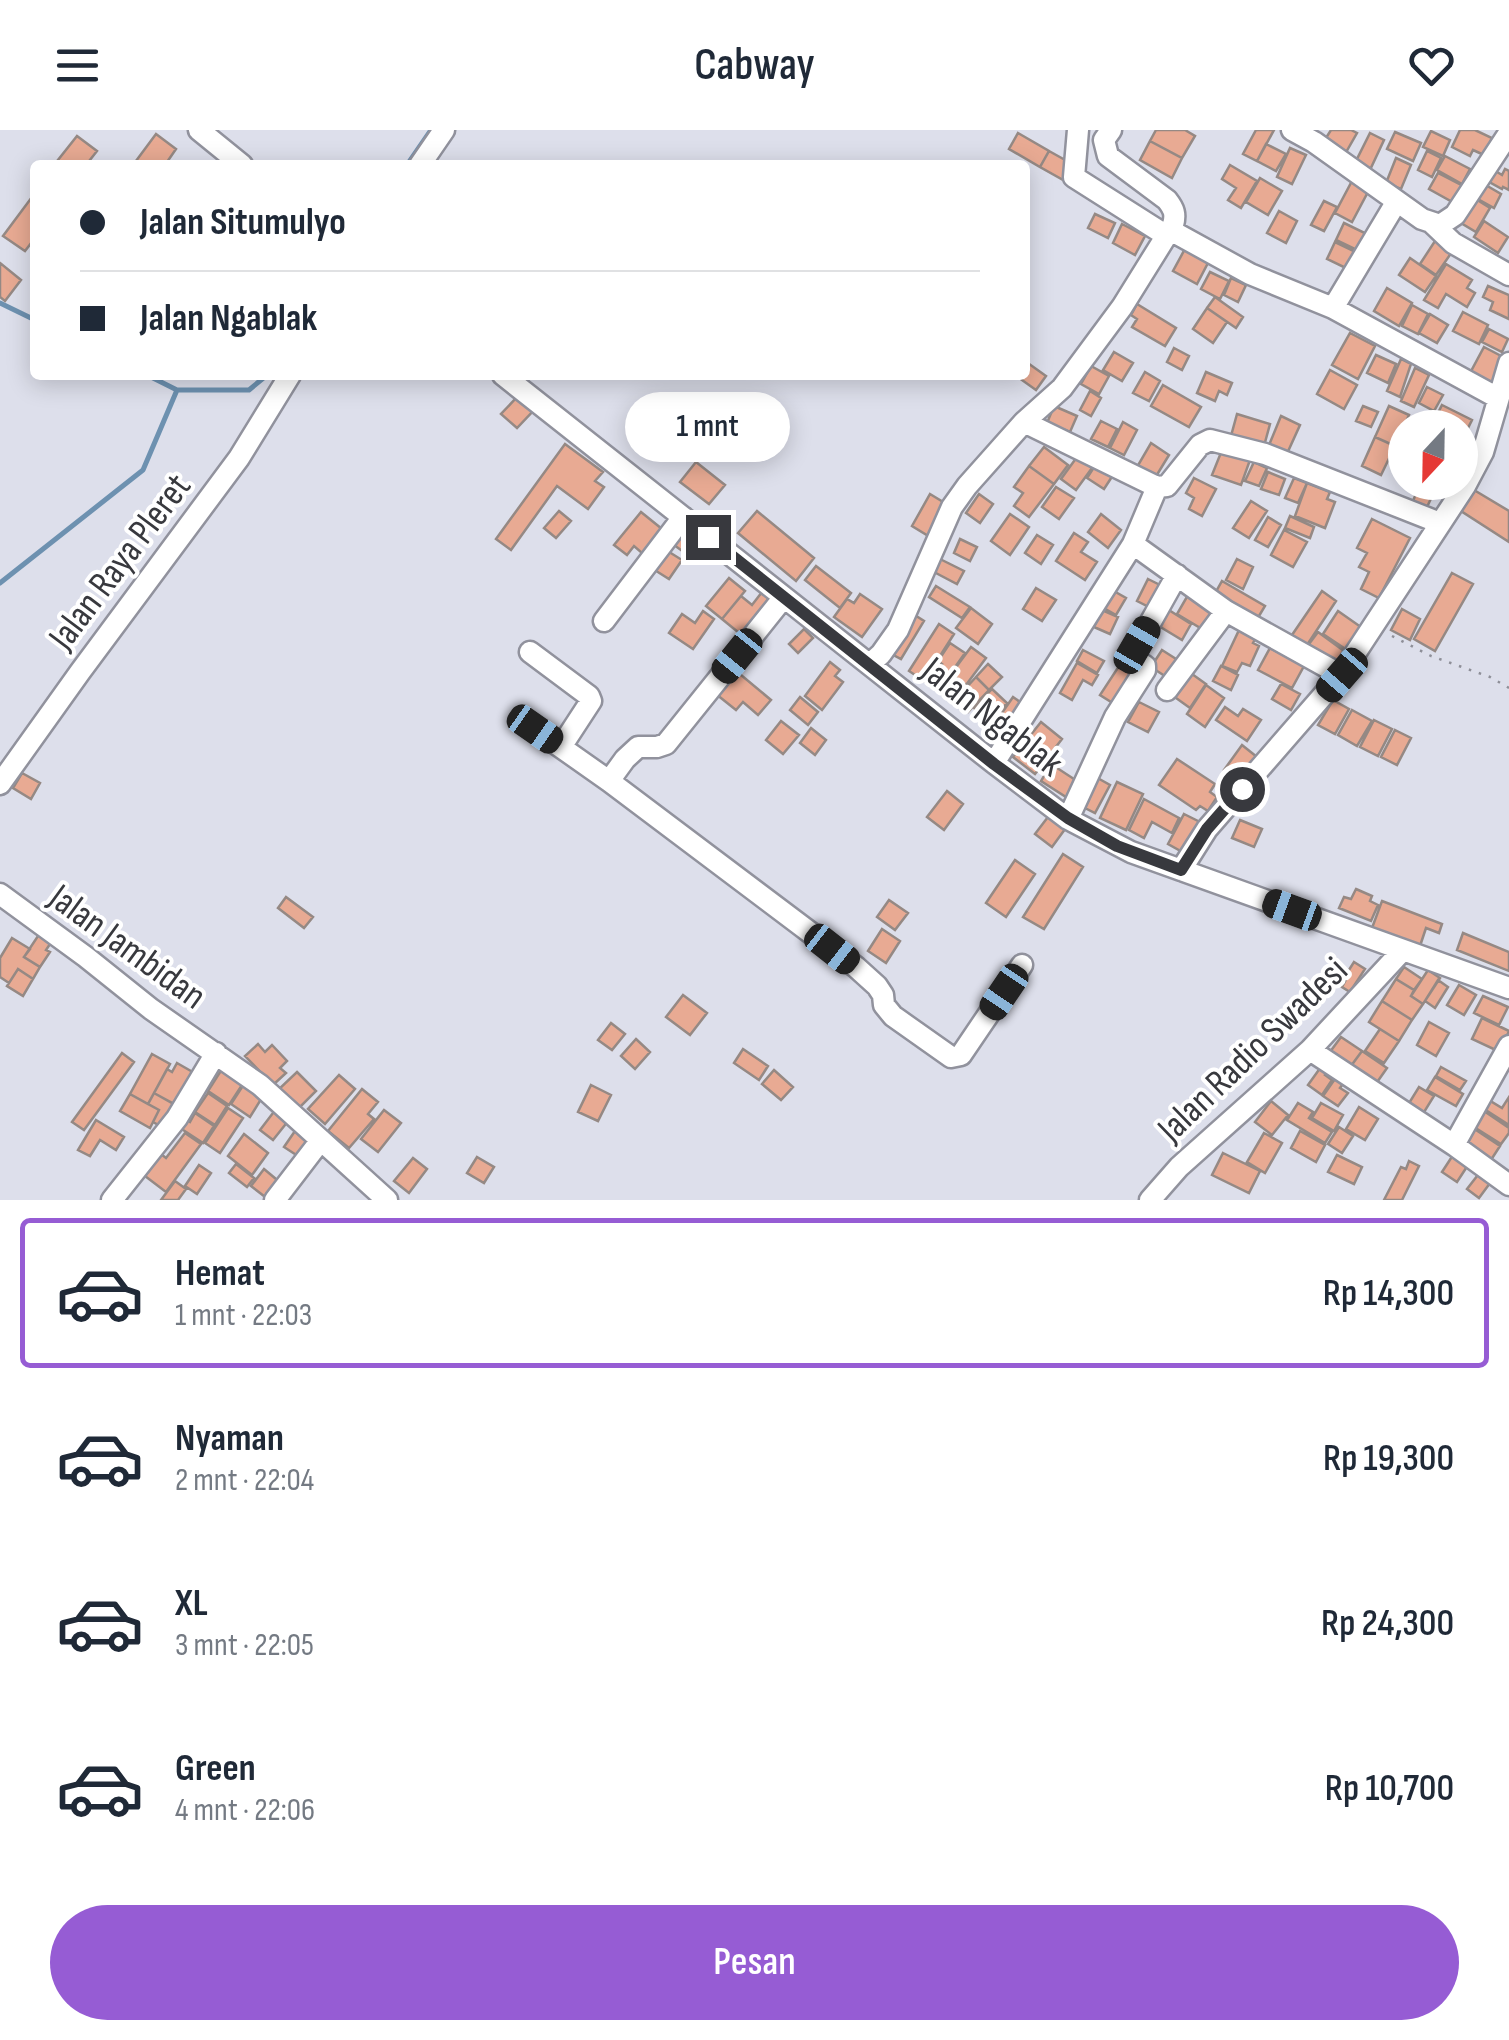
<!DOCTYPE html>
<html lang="id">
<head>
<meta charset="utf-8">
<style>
  body { margin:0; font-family:"Sofia Sans Condensed",sans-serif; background:#f2f2f3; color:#1f2937; height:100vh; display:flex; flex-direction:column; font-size:38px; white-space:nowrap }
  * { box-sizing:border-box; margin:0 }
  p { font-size:32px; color:#747a83 }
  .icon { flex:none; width:55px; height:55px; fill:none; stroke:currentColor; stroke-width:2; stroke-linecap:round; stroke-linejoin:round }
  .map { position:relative; height:1070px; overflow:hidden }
  .side { display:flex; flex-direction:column; background:#fff; flex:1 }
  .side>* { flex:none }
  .guide { position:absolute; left:30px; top:30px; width:1000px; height:220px; border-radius:10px; box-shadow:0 5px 25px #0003; display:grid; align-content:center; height:220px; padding:0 50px; background:#fff }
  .needle { width:65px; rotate:202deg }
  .buttons { position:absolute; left:1388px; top:280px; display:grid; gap:20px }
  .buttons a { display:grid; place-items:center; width:90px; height:90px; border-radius:50%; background:#fff; box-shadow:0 5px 25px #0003; font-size:50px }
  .end { position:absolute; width:45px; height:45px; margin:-22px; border:12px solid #38393e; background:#fff; box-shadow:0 0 0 5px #fff }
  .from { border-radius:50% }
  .bubble { position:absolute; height:70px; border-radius:35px; background:#fff; box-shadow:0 5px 25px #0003; font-size:32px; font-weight:600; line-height:70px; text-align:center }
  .car { position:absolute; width:30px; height:60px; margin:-30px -15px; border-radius:12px; box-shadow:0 0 8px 2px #0007; background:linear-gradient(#222 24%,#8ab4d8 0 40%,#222 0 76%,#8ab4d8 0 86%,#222 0) }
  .guide b { display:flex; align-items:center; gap:35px; height:95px; font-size:38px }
  .guide b+b { border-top:2px solid #e0e1e3 }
  .guide i { width:25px; height:25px; background:#1f2937 }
  ul { padding:18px 0 0; list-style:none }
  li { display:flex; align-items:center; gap:30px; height:150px; margin:0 20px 15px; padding:0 30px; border:5px solid transparent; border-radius:10px }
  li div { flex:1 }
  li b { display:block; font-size:38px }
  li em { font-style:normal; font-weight:600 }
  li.on { border-color:#965cd4 }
  li>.icon { width:90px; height:90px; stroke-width:1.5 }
  .action { display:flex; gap:20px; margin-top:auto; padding:20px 50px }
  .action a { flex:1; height:115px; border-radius:60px; background:#965cd4; color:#fff; font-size:40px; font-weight:600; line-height:115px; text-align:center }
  header { display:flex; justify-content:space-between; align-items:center; height:130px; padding:0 50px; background:#fff; font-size:45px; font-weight:600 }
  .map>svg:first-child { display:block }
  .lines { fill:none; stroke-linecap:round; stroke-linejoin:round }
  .stream { stroke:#6d91b0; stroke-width:5 }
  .building { fill:#e8aa93; stroke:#958984; stroke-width:2.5 }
  .minor-casing { stroke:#91929d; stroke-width:25 }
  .path { stroke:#8e8f98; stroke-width:2.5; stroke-dasharray:2.5 8; stroke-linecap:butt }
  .minor { stroke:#fff; stroke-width:20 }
  .route { stroke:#38393e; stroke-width:12 }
  .labels { text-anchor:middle; stroke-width:8; stroke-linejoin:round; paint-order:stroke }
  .street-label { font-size:38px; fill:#38393e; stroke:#fff }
</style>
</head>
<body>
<header><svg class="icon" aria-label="menu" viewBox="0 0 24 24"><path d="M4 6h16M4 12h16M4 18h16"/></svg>Cabway<svg class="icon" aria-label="heart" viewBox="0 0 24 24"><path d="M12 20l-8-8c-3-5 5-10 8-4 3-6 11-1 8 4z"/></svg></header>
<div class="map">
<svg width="1509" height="1070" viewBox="0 0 1509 1070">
  <rect width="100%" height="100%" fill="#dddfeb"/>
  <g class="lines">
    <!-- stream -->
    <path class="stream" d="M407,35L431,0
      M0,173L35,190
      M147,245L177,260
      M0,453L143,340L177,260H249L267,245"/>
  </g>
  <!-- building -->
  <path class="building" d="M1156,0H1185L1195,6L1182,28L1150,11Z
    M1256,0H1274L1257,31L1243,24Z
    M1331,0H1351L1357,3L1345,24L1324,11Z
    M1460,0H1475L1492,8L1484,25L1473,20L1470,26L1452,17Z
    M1431,1L1450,10L1443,26L1423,17Z
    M1395,2L1421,13L1413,31L1387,19Z
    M1018,3L1049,21L1040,37L1009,19Z
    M1370,3L1384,10L1369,42L1354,35Z
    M156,4L176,19L165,35H133Z
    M77,6L97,21L86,35H54Z
    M1150,11L1182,28L1172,48L1140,30Z
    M1266,14L1286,24L1276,41L1257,31Z
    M1290,18L1306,25L1292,54L1277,47Z
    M1049,21L1074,35L1065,51L1040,37Z
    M1427,21L1441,28L1432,47L1418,40Z
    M1445,26L1470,39L1462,54L1437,40Z
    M1396,28L1411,35L1401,59L1386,53Z
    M1230,35L1257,51L1241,78L1228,70L1236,58L1222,49Z
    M1489,37L1502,45L1505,39L1509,41V60L1503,57L1502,59L1482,48Z
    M1438,43L1465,57L1456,74L1429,59Z
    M1260,48L1282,61L1268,85L1246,72Z
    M1352,51L1369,60L1352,92L1335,83Z
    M1484,54L1501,64L1494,78L1476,68Z
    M35,63V108L25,121L3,106Z
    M1471,66L1490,78L1476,102L1456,90Z
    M1324,71L1337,77L1324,101L1311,95Z
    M1279,81L1297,91L1286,113L1267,103Z
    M1095,84L1115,93L1108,108L1088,98Z
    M1484,91L1508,107L1498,123L1474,107Z
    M1344,93L1369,105L1361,122L1336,110Z
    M1122,94L1145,106L1135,125L1113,113Z
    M1437,108L1454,119L1436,145L1420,134Z
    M1335,112L1360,124L1352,141L1327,129Z
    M1186,117L1210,129L1197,154L1173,141Z
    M1410,128L1436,146L1425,162L1399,145Z
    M0,133L21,150L5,171L0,167Z
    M1446,134L1472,150L1467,158L1475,163L1467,177L1446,164L1438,178L1424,170Z
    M1210,142L1229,151L1220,169L1201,159Z
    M1231,148L1246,155L1238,172L1224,165Z
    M1488,156L1509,165V189L1490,180L1493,172L1483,167Z
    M1387,158L1412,173L1399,196L1374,181Z
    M1215,167L1243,187L1236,198L1207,178Z
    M1137,174L1176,198L1165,216L1132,197L1137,189L1131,185Z
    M1412,175L1428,184L1418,204L1402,196Z
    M1207,178L1227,192L1213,213L1193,199Z
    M1463,182L1488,195L1479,214L1453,201Z
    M1430,184L1448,195L1437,213L1419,203Z
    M1489,199L1508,209L1502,222L1482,212Z
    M1350,203L1375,216L1358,249L1332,235Z
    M1484,217L1505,228L1491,256L1469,245Z
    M1174,218L1189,226L1182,240L1167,232Z
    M1114,222L1133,233L1122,251L1103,240Z
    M1376,225L1396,234L1388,253L1367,243Z
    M1401,229L1411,234L1400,267L1387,261Z
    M1025,231L1046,246L1036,260L1015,245H1025Z
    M1091,236L1109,246L1099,264L1081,254Z
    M1415,238L1429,245L1414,277L1401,271Z
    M1330,240L1357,255L1344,279L1317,264Z
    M1145,242L1160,251L1149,271L1133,263Z
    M1206,242L1232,253L1227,265L1219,261L1215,271L1197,263Z
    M1163,255L1201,277L1189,297L1151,276Z
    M1427,257L1443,265L1434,281L1419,273Z
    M1090,261L1101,268L1091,286L1080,280Z
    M518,266L534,280L517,298L501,284Z
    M1442,275L1472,290L1462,310L1460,309V298H1438L1432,295Z
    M1054,276L1077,286L1070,302L1047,293Z
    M1363,276L1378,282L1371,297L1356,291Z
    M1389,276L1409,285L1395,316L1375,307Z
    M1237,284L1270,294L1264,316L1231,306Z
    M1281,286L1300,295L1285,328L1267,320Z
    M1101,291L1117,299L1108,317L1091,309Z
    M1123,292L1137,300L1124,325L1110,318Z
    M1375,307L1395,316L1381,345L1362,336Z
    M1151,313L1169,325L1155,348L1137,337Z
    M565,314L603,342L595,351L604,357L588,379L557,356L511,420L496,409Z
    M1044,317L1068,335L1054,354L1029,336Z
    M1222,320L1250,330L1241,355L1212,345Z
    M1077,327L1092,338L1076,360L1061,349Z
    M1098,331L1115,342L1104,359L1087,348Z
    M696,332L725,355L709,374L680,352Z
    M1254,332L1267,338L1259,356L1245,351Z
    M1029,336L1054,354L1029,387L1014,376L1023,363L1014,357Z
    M1268,342L1285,349L1279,365L1261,359Z
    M1194,348L1216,359L1202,386L1189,379L1194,368L1186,363Z
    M1294,348L1307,353L1298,373L1285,368Z
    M1307,353L1330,362L1327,369L1335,372L1325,398L1295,386Z
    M1419,356L1434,362L1427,377L1413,371Z
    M1056,357L1074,368L1059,389L1042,377Z
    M1474,360L1509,381V412L1461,381Z
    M930,364L948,375L930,407L912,396Z
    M979,364L993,374L980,393L966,383Z
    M1251,371L1267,381L1249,408L1233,398Z
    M559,381L571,391L556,408L544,398Z
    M757,381L814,428L796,451L738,403Z
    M641,382L662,399L642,423L634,416L627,425L614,415Z
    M1010,384L1029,397L1010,425L991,411Z
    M1101,384L1121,400L1108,418L1088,402Z
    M1290,386L1314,397L1310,408L1285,398Z
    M1268,387L1281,395L1268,417L1255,410Z
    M1372,389L1410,408L1379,468L1361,459L1369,442L1359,437L1367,423L1357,418Z
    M1284,400L1307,412L1293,437L1271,425Z
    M682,403L700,416L692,428L674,415Z
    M1074,403L1088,412L1081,422L1097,432L1085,450L1056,431Z
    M1037,405L1053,415L1041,434L1025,423Z
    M960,409L977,417L970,431L954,423Z
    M666,420L682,430L669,449L653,439Z
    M940,429L964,441L957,454L934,442Z
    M1237,429L1253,437L1243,459L1226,450Z
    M816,436L851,463L840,478L805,450Z
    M1452,443L1473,454L1435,521L1414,509Z
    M729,448L745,461L722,489L706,476Z
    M1148,449L1164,457L1153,479L1137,471Z
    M1222,451L1265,476L1256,491L1213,467Z
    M936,456L970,477L962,488L929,467Z
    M1036,458L1056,470L1042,491L1023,479Z
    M1112,460L1126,468L1116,485L1102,477Z
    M1322,461L1336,471L1307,515L1292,505Z
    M762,462L773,471L744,507L722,489L741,466L752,475Z
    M860,464L882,479L862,507L834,487L847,469L854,473Z
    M1188,465L1213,479L1202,499L1177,484Z
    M1164,477L1191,494L1182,510L1154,493Z
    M971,478L992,494L978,514L956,498Z
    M1402,479L1420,489L1410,510L1391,500Z
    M1102,480L1118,487L1110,504L1094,497Z
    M703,481L714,489L693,519L669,503L682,484L695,493Z
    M1338,481L1368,502L1353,524L1323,504Z
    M910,482L924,491L901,529L886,521Z
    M939,494L954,504L924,551L909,541Z
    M1240,498L1257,506L1253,513L1259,516L1250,536L1242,533L1237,542L1222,536Z
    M804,499L813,508L798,523L789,514Z
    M1318,502L1344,521L1332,537L1306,518Z
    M950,513L965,523L941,557L931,550L942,534L938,531Z
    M971,517L986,528L966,555L951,544Z
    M1270,518L1304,536L1292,558L1258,540Z
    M1083,520L1104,531L1097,543L1077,531Z
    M1162,520L1184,534L1171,550L1151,537Z
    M1123,530L1136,538L1119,577L1100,565Z
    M830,532L840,540L835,546L843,552L822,580L805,566Z
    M1077,533L1098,545L1092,555L1083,550L1072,570L1060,563Z
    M988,534L1002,547L989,560L976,547Z
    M1221,536L1238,545L1231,560L1213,551Z
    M1185,539L1206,554L1190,578L1169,563Z
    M735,540L771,570L758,585L743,572L736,580L716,564Z
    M976,547L989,560L968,582L955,570Z
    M1281,554L1300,564L1291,580L1272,569Z
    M1206,555L1224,568L1205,597L1187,584Z
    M992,559L1007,573L989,592L974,578Z
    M800,567L818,582L808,595L790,580Z
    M1013,567L1027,577L1009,603L995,593Z
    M1333,570L1349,579L1335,604L1318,595Z
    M1139,572L1159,582L1148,602L1128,592Z
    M1225,577L1238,586L1243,579L1261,590L1247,611L1216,590Z
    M1352,580L1372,591L1357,616L1338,605Z
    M1374,590L1392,599L1378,626L1360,617Z
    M781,591L799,605L783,624L766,610Z
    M1041,592L1062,609L1035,644L1013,627Z
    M811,598L826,610L815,625L800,613Z
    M1395,600L1411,608L1397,635L1381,627Z
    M1242,615L1257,627L1239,651L1224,640Z
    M1177,629L1215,654L1210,662L1217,667L1208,681L1200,676L1196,680L1159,655Z
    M1051,634L1077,651L1066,667L1041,651Z
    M22,643L40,653L31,669L13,658Z
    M1094,646L1110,655L1095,683L1079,675Z
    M1117,652L1143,664L1126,700L1100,688Z
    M947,661L963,674L944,700L927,687Z
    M1144,669L1179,688L1172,703L1152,692L1144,708L1129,700Z
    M1051,683L1068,695L1052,717L1035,704Z
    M1184,684L1202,693L1186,724L1168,714Z
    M1240,690L1262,699L1254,717L1232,708Z
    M1063,724L1083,737L1044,799L1023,787Z
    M1015,730L1035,744L1006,787L986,773Z
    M1356,759L1372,766L1370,771L1378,775L1371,791L1339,778L1344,767L1351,769Z
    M286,767L313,787L304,798L278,778Z
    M889,770L908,783L895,800L877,787Z
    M1382,771L1442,794L1439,803L1426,798L1420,816L1372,798Z
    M882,799L900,811L886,833L868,821Z
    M40,803L52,811L46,820L50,822L40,837L24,827Z
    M1463,803L1509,822V841L1457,820Z
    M12,808L30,819L24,827L40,837L33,849L18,839L9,853L0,847V828Z
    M1354,832L1365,839L1350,862L1342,857L1349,844L1347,843Z
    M1404,837L1422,849L1414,860L1396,849Z
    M18,839L33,849L23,866L7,856Z
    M1428,840L1440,848L1423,874L1411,866Z
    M1396,849L1414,860L1411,866L1423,874L1412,890L1382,871Z
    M1438,850L1448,857L1435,878L1425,871Z
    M1459,855L1476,865L1464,885L1447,875Z
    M683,865L707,883L690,905L666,887Z
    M1483,866L1508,877L1499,895L1474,883Z
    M1382,871L1412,890L1399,911L1369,892Z
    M1482,888L1509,901L1500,922L1472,909Z
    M1429,892L1449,903L1436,926L1417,915Z
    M611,893L625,904L612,920L598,910Z
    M1380,899L1399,911L1384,933L1365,921Z
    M1341,907L1362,921L1348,940L1327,926Z
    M636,909L650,922L635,939L621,926Z
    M258,914L265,922L272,915L287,931L280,938L286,943L273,955L245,926Z
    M743,919L768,936L759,950L734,933Z
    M1362,921L1387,938L1373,958L1348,940Z
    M122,923L134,932L84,1000L72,992Z
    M152,924L170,934L148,974L130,964Z
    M177,933L196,944L178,976L154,963L167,939L172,942Z
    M1323,934L1329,939L1325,945L1332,950L1322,965L1308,955Z
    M1441,937L1466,951L1460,960L1436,946Z
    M222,939L244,952L229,975L208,961Z
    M774,940L793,957L781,970L762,954Z
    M297,942L316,961L297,980L278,960Z
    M339,945L355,959L325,994L308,979Z
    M1337,946L1345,951L1340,958L1348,963L1338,976L1323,966Z
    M1435,947L1463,964L1456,976L1427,960Z
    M244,954L263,966L250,987L231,974Z
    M591,955L611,965L598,991L578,982Z
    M1419,957L1434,966L1421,987L1406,978Z
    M362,959L378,972L368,984L374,989L349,1018L328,1001Z
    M154,963L177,976L164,998L153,992L159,980L148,974Z
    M208,963L227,976L215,995L195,982Z
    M130,964L159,980L150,998L120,981Z
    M1509,967V995L1481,977L1487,969L1502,978Z
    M1271,971L1288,985L1272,1005L1255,992Z
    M1298,973L1313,982L1309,988L1332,1002L1325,1013L1287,990Z
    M1321,973L1343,985L1334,1001L1312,988Z
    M1359,977L1378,989L1365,1010L1346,999Z
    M228,978L243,988L220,1023L205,1013Z
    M276,979L289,990L273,1010L260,1000Z
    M384,980L401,993L378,1022L361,1009Z
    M1484,981L1509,998V1003L1501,1014L1474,997Z
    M195,983L214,996L203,1013L174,994L180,985L190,992Z
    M96,990L124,1007L116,1020L100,1010L90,1026L78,1020Z
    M1470,996L1500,1016L1489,1033L1458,1013Z
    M1339,997L1353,1006L1342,1023L1328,1014Z
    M295,1001L312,1012L301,1028L284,1017Z
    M1300,1001L1325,1015L1316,1032L1291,1018Z
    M185,1003L201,1014L166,1062L145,1046L161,1024L166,1028Z
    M1264,1003L1282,1013L1265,1043L1247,1032Z
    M244,1004L268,1023L252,1045L228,1026Z
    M1455,1022L1470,1032L1457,1052L1442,1042Z
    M1223,1023L1260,1041L1249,1063L1212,1045Z
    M1337,1025L1362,1037L1354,1054L1328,1042Z
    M477,1027L494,1037L484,1053L467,1043Z
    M413,1028L427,1039L409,1063L394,1051Z
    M1409,1031L1419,1036L1402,1070H1384L1401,1037L1406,1039Z
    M236,1034L254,1048L247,1057L229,1043Z
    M199,1035L211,1043L197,1064L185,1056Z
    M264,1039L282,1054L269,1070L251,1056Z
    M1481,1041L1493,1049L1479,1068L1467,1059Z
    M175,1051L186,1059L178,1070H161Z"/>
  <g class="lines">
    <defs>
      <path id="minor" d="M199,0L242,35
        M1078,0L1074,47L1167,106
        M1292,0L1314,12L1422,89L1440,95L1455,85L1509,3
        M420,35L444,0
        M1432,93L1453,113L1509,145
        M1170,100L1250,144L1333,178L1498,268
        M1333,178L1397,71
        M503,245L994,633L1068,689L1131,722L1509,858
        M1024,292L1157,357
        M1133,414L1226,481L1341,545
        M604,491L683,387
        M530,522L589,566L591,571L561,617
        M870,534L881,524L898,500L952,377L967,356L1024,292L1062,258L1122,177L1173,95C1176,84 1174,79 1167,70L1108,26L1104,10L1111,0
        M1167,560L1226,481
        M535,599L609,651L856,837L877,856L883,865L884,875L893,886L951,927L961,925L1022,835
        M994,633L1133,414L1157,357L1167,356L1200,315L1210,310L1265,324L1440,393
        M609,651L625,629L638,617H657L666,614L784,467
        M0,654L80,542L239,328L290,245
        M1068,689L1115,587L1145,540V536L1131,527L1177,445
        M1181,740L1207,699L1341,545L1465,356L1483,322L1509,233
        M0,764L86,827L151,879L260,955L387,1070
        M1310,920L1454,1015L1509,1055
        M1454,1015L1509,916
        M112,1070L177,988L216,923
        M275,1070L321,1010
        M1150,1070L1179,1037L1310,920L1403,820"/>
    </defs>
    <!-- minor casing -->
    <use href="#minor" class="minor-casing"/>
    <!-- path -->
    <path class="path" d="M1392,506L1431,526L1490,547L1509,558"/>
    <!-- minor -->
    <use href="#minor" class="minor"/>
  </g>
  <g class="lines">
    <!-- route -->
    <path class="route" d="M708,407L994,634L1068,688L1117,716L1181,740L1207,699L1242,659"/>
  </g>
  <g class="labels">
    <!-- street labels -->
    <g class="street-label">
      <text transform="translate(119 431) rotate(-53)" y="13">Jalan Raya Pleret</text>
      <text transform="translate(993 586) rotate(38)" y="13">Jalan Ngablak</text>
      <text transform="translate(128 816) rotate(36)" y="13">Jalan Jambidan</text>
      <text transform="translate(1252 919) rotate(-44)" y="13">Jalan Radio Swadesi</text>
    </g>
  </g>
</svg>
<div class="buttons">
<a><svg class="needle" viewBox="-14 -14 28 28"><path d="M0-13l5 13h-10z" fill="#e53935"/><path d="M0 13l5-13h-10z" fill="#747a83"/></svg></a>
</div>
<i class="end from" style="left:1242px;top:659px"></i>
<i class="end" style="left:708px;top:407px"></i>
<div class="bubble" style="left:625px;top:262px;width:165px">1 mnt</div>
<i class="car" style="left:1137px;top:515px;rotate:30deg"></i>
<i class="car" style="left:737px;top:526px;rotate:219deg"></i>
<i class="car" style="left:1342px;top:545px;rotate:221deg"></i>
<i class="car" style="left:535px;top:599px;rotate:125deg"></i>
<i class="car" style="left:1292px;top:780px;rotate:290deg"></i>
<i class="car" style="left:832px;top:819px;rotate:128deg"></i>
<i class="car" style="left:1004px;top:862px;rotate:214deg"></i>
<div class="guide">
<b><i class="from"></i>Jalan Situmulyo</b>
<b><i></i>Jalan Ngablak</b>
</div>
</div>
<section class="side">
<ul>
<li class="on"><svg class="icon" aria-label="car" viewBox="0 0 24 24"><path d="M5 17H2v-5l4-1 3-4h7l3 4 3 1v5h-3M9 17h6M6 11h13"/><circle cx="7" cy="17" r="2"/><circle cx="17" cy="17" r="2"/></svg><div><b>Hemat</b><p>1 mnt · 22:03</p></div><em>Rp 14,300</em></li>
<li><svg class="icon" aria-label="car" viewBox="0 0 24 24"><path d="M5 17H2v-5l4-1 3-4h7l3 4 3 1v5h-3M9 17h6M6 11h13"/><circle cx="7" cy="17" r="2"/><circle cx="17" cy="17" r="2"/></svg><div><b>Nyaman</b><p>2 mnt · 22:04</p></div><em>Rp 19,300</em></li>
<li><svg class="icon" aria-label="car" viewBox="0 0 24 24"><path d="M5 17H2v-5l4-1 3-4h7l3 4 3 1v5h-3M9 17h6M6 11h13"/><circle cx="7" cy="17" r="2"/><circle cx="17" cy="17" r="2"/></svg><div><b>XL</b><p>3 mnt · 22:05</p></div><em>Rp 24,300</em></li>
<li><svg class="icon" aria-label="car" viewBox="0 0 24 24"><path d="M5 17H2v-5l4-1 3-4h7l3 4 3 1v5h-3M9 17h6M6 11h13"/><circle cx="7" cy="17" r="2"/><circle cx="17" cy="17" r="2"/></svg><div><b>Green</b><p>4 mnt · 22:06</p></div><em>Rp 10,700</em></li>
</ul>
<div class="action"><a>Pesan</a></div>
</section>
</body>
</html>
